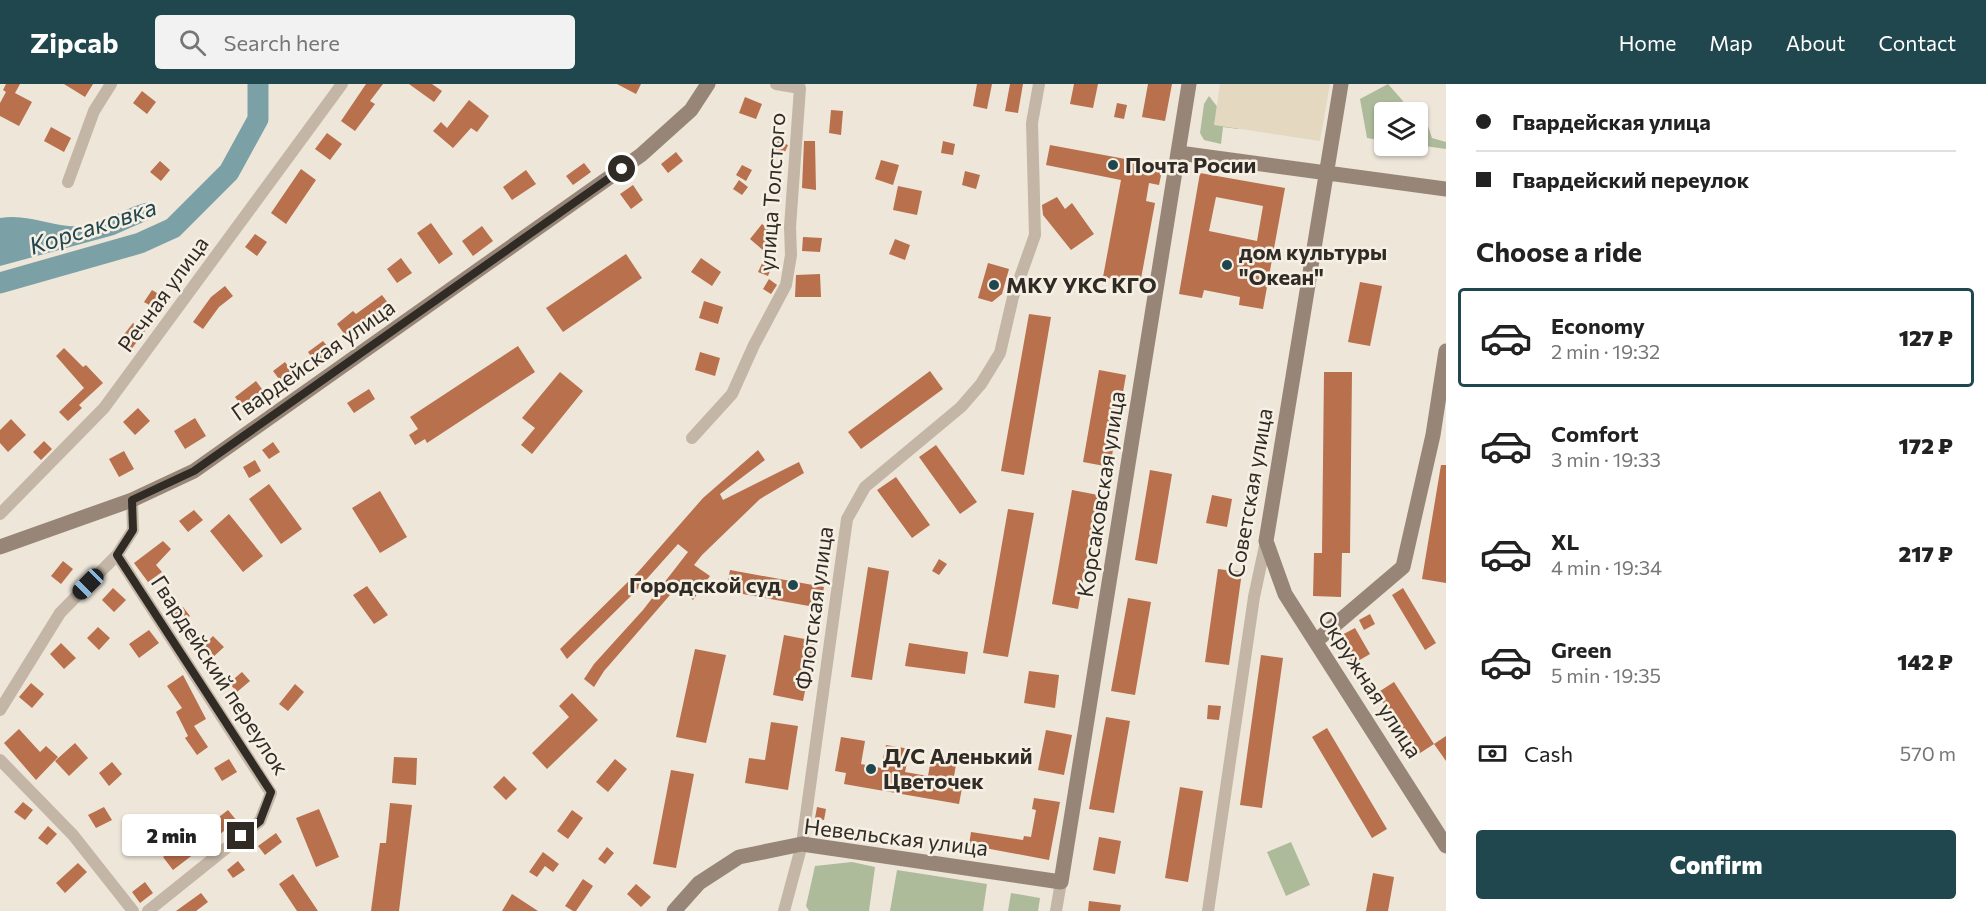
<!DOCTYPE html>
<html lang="en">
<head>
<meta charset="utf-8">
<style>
  body { margin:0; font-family:Commissioner,sans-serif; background:#f2f2f2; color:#222; height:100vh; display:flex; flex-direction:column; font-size:22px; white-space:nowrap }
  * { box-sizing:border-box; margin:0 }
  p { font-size:20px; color:#767676 }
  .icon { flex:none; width:33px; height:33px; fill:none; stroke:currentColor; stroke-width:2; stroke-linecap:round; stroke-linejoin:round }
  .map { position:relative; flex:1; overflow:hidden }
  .panel { display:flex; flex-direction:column; background:#fff; width:540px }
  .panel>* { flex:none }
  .hud { display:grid; align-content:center; height:132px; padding:0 30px; background:#fff }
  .fabs { position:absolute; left:1374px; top:18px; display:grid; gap:12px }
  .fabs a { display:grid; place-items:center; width:54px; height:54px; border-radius:6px; background:#fff; box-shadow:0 2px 4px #0004; font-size:30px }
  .end { position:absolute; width:27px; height:27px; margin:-14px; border:8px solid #312b26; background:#fff; box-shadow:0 0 0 3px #fff }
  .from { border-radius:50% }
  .bubble { position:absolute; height:42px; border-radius:6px; background:#fff; box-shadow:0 2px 4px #0004; font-size:20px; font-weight:800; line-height:42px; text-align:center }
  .car { position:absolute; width:18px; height:36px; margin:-18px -9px; border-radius:8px; box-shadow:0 0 4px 2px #0007; background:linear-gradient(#222 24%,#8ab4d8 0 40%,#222 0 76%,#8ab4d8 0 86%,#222 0) }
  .hud b { display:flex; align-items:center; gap:21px; height:57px; font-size:22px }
  .hud b+b { border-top:2px solid #e0e0e0 }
  .hud i { width:15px; height:15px; background:#222 }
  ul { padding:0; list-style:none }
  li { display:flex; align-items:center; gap:18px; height:99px; margin:0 12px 9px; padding:0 18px; border:3px solid transparent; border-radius:6px }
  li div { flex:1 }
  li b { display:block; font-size:22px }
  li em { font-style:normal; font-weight:800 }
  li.selected { border-color:#21474e }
  li>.icon { width:54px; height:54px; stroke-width:1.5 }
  h2 { padding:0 30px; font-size:27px; line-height:72px }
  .pay { display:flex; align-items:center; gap:15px; height:66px; padding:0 30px; font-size:22px }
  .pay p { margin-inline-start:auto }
  .action { display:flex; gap:12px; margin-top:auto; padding:12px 30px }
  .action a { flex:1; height:69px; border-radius:6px; background:#21474e; color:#fff; font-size:24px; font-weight:800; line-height:69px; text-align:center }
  header { display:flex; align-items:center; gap:36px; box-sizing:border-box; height:84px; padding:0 30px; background:#21474e; color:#fff }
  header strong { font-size:28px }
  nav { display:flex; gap:33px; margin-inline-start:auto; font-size:21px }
  .search { width:420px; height:54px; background:#f2f2f2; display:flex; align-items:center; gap:15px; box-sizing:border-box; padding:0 21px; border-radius:6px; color:#767676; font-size:22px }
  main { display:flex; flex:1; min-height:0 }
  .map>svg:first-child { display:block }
  .green { fill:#adbb9b }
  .plaza { fill:#e4d8c1 }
  .water { fill:#7ba1a7 }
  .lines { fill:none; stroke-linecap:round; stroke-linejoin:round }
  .river { stroke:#7ba1a7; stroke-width:21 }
  .building { fill:#b8704d; fill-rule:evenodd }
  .street { stroke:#c4b6a6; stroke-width:12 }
  .secondary { stroke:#978678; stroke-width:15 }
  .route { stroke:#312b26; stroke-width:8 }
  .poi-dot { fill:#21474e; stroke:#f6efe4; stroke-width:2 }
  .labels { text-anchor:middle; stroke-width:5; stroke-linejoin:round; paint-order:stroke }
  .poi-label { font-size:22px; font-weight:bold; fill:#312b26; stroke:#f6efe4; text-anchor:start }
  .street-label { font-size:22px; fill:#312b26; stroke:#f6efe4 }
  .water-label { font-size:24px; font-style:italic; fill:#21474e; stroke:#f6efe4 }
</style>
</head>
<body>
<header>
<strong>Zipcab</strong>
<div class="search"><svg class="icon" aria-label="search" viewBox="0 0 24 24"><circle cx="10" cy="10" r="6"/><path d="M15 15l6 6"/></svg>Search here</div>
<nav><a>Home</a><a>Map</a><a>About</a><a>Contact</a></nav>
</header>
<main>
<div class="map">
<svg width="1446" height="827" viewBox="0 0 1446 827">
  <rect width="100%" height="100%" fill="#eee6d9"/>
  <!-- green -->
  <path class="green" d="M1388,0L1403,17L1399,28H1384V57L1367,54L1360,15Z
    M1209,12L1222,29L1242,31L1238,45L1223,43L1221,60L1204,56L1200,49L1204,20Z
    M1418,39L1428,42L1432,54L1446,58V65L1418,61Z
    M1291,758L1310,801L1286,812L1267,768Z
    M852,778L875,783L869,827H809L806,822L815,782Z
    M897,786L987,800L983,827H890Z
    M1011,809L1040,814L1038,827H1008Z"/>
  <!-- plaza -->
  <path class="plaza" d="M1220,0H1330L1320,57L1214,41Z"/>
  <!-- water -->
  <path class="water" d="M151,118L148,136L114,151L0,182V134C30,129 56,145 84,142C109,139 127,121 151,118Z"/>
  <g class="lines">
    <!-- river -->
    <path class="river" d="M0,199L140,159L173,144L229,88L258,35V0"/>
  </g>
  <!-- building -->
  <path class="building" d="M6,0H20L15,9L32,18L19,42L0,32V19L6,8L3,6Z
    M64,0H93L85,13Z
    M366,0H383L370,17L375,20L355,47L341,37Z
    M409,0H432L442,7L434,18Z
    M617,0H641L636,10Z
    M977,0H992L987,25L973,22Z
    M1010,0H1023L1018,29L1005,27Z
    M1074,0H1098L1093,24L1070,20Z
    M1148,0H1172L1165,37L1142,33Z
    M142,7L156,18L147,30L133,19Z
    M745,13L762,20L756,35L739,29Z
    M469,16L489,32L477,48L471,44L453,64L433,47L441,38L447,44Z
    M1117,19L1127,21L1124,35L1114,33Z
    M831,26L843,27L841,51L829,49Z
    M51,43L71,54L64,68L44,57Z
    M327,49L342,60L330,76L315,65Z
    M778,57L788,61L784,70L774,66Z
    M804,57H815L816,106L802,104Z
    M943,57L955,60L953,71L941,69Z
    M1050,61L1163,82L1159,101L1149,99L1146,117L1155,119L1140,200L1103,193L1121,96L1046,81Z
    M676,68L683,77L668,89L661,80Z
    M881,76L899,81L893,101L875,95Z
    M160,77L170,86L161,97L150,88Z
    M584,79L591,88L573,101L566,92Z
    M742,81L752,86L746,97L736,91Z
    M301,85L316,96L286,140L271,129Z
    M526,86L536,100L512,116L503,103Z
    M965,87L980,91L976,105L962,101Z
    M1200,89L1285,104L1263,225L1239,221L1240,213L1204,206L1202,214L1179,210ZM1216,113L1263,122L1257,157L1209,147Z
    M739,96L748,103L742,111L733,105Z
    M633,101L643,116L631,125L620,110Z
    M898,102L922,107L917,131L893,126Z
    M1057,113L1065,125L1072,119L1094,150L1071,166L1043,131L1042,121Z
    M431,139L453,170L439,180L417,149Z
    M762,140L777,153L764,167L750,155Z
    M482,142L493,157L473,172L462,157Z
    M255,150L267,158L257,172L245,163Z
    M803,153L822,154L820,168L802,167Z
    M895,155L910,161L905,176L889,170Z
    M201,159L209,165L203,172L196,167Z
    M626,170L642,194L563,248L546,224Z
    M765,173L774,177L768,192L758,188Z
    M401,174L412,189L397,199L387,185Z
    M701,174L721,188L712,202L691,188Z
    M988,179L1009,185L1002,210L992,218L978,214Z
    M820,190L821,213H795L796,191Z
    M769,195L777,201L771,210L763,205Z
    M1360,198L1382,202L1370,262L1348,258Z
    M225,202L233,212L219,223L203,245L193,238L211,213Z
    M152,206L167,215L160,227L144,218Z
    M382,211L391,223L374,235L372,232L345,251L337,240L353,227L356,230Z
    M704,217L723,223L718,240L699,234Z
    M1029,230L1051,233L1024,391L1001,387Z
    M133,239L145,247L130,267L118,258Z
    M323,257L333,269L317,281L308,268Z
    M518,262L535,288L427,359L425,355L415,361L409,351L418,345L410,333Z
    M64,264L83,283L86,281L103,299L79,321L82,324L68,337L59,328L84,304L56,272Z
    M700,268L720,274L715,292L695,286Z
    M285,278L297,295L285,303L273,287Z
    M1099,286L1126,291L1110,383L1083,378Z
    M930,287L943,305L861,365L848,348Z
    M560,288L583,307L532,370L521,361L535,344L522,334Z
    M1324,288H1352L1350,469H1342L1341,513L1313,512L1314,469H1322Z
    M256,297L267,312L246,328L235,313Z
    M369,305L375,315L354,329L347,319Z
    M138,324L150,337L135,351L123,338Z
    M195,334L206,352L185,365L174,347Z
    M11,335L26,351L8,368L0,359V346Z
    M44,357L52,365L41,376L33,368Z
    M273,358L280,368L269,375L262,366Z
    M936,361L977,418L960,430L919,373Z
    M758,366L765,376L720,410L723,416L799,378L804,389L760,415L702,471L694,481L710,492L693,516L677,503L604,587L594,603L584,595L594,580L643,526L688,468L678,460L635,508L567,575L560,565L639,487L703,414Z
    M124,367L134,385L119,393L109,375Z
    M255,376L261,387L249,394L243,383Z
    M1441,381H1446V499L1422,495Z
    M1150,386L1172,390L1157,480L1135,476Z
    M896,393L930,441L912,454L877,406Z
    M269,400L302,445L281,460L249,415Z
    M1072,406L1098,411L1078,525L1052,520Z
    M380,407L407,453L380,469L352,424Z
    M1212,411L1232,415L1227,443L1206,439Z
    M1008,425L1034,429L1008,573L983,569Z
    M194,426L203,436L188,448L179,437Z
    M229,430L263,472L243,488L210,447Z
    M163,457L171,465L156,481L162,488L148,498L134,479Z
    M939,475L947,480L939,491L932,487Z
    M63,477L73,485L61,500L51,492Z
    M868,483L889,487L872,596L851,593Z
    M1218,485L1242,488L1229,581L1205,578Z
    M730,486L824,503L820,524L726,507Z
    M367,502L388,531L374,540L353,511Z
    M113,504L126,516L114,528L102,516Z
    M1403,504L1436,559L1425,566L1392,511Z
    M1128,514L1151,518L1135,611L1111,607Z
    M183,523L190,532L181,539L174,529Z
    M1370,530L1375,540L1364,546L1359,536Z
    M98,543L110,554L99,566L87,554Z
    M1355,544L1370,570L1353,580L1338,553Z
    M149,546L159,559L139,574L129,560Z
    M784,551L815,557L803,617L773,611Z
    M213,552L224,563L211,575L201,564Z
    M61,559L76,574L64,585L50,570Z
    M909,559L968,568L965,590L905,582Z
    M695,565L726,571L706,659L676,653Z
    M1261,571L1283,574L1262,724L1240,721Z
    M1029,587L1059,591L1055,624L1024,619Z
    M242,588L250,597L237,608L229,599Z
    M183,591L206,635L194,642L208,663L197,671L185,654L188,652L176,628L182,624L167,602Z
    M1394,598L1434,660L1417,671L1377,609Z
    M31,599L44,610L32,624L19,613Z
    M295,600L304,608L288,627L279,620Z
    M572,609L598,636L547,685L532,669L569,633L559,622Z
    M1208,621L1221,622L1219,636L1207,635Z
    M1106,633L1130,637L1114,729L1089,725Z
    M771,638L798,642L788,706L745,699L749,674L765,676Z
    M1327,644L1387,745L1372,754L1312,653Z
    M19,645L40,668L46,662L58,673L36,696L4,659Z
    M1046,646L1072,651L1064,691L1038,686Z
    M1446,652V677L1434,660Z
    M841,653L865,657L861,680L881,684L886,661L910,665L905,688L928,692L932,670L957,675L953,698L963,699L959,720L844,700L846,689L835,687Z
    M75,659L88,674L69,692L55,677Z
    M394,673L417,674L416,701L392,699Z
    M229,675L237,688L222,697L214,684Z
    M615,675L627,685L608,708L596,698Z
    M112,678L122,690L109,702L99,689Z
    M671,686L694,690L676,784L653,780Z
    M504,692L517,705L506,716L493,703Z
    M1180,703L1203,707L1188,798L1165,794Z
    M1034,714L1060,718L1049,776L969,761L971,748L1023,756L1024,752L1031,753L1036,726L1032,725Z
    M23,718L33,726L25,736L14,728Z
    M390,719L412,721L399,827H371L380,759H386Z
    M104,723L112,736L96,744L88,731Z
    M817,723L826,725L824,736L815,734Z
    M319,725L339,773L316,783L296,734Z
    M228,726L237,737L173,786L163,773L178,762L179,764Z
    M572,726L583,734L568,755L557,747Z
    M48,742L57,750L47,761L38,754Z
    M276,749L282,758L265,771L258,762Z
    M1099,753L1121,757L1115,790L1093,786Z
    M607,763L614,769L605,780L598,775Z
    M543,768L559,780L553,788L545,782L537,793L529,788Z
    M238,777L245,786L233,794L227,786Z
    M78,779L87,788L65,809L56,799Z
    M1373,789L1394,793L1388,827H1366Z
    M293,790L318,827H297L279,800Z
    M583,795L593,802L576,827H573L565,822Z
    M145,798L153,809L140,819L132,808Z
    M636,800L651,813L641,823L627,810Z
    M201,809L208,818L196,827H176Z
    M512,810L538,827H502Z
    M1089,817L1121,821L1120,827H1088Z"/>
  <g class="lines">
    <!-- street -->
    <path class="street" d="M68,98L94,27L111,0
      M692,354L732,310L754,261L786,201L791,171L790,143L800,4L776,0
      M0,430L104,324L342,0
      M117,471L271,709L260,737L148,827
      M0,626L60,529L117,471L133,446L132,416
      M0,676L73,751L133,827
      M784,827L802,760L847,435L865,403L961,323L981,300L1000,269L1013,213L1035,151L1032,39L1039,0
      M1056,827L1061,798
      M1208,827L1254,513L1266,457"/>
    <!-- secondary -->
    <path class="secondary" d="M1341,0L1266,457L1285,510L1446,762
      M1179,69L1446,105
      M0,463L132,416L194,387L641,71L691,26L708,0
      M1316,557L1403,483L1433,351L1446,267
      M674,827L699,799L739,773L802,760L1061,798L1189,0"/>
  </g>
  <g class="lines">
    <!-- route -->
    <path class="route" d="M241,752L260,737L271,708L117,471L133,446L132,416L194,387L622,85"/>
  </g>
  <!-- markers -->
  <g class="poi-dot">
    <circle cx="1113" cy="81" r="6"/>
    <circle cx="1227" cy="181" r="6"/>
    <circle cx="994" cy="201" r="6"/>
    <circle cx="793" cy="501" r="6"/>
    <circle cx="871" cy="685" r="6"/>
  </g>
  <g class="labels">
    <!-- poi labels -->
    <g class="poi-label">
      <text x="1125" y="89">Почта Росии</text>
      <text x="1239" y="176">дом культуры<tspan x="1239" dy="25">"Океан"</tspan></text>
      <text x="1006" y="209">МКУ УКС КГО</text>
      <text x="781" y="509" text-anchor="end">Городской суд</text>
      <text x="883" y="680">Д/С Аленький<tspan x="883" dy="25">Цветочек</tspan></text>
    </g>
    <!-- street labels -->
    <g class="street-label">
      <text transform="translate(772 108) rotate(-86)" y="8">улица Толстого</text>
      <text transform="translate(163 210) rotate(-54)" y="8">Речная улица</text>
      <text transform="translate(313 276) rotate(-35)" y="8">Гвардейская улица</text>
      <text transform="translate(1250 409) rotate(-80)" y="8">Советская улица</text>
      <text transform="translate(1101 410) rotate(-81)" y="8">Корсаковская улица</text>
      <text transform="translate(814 524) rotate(-82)" y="8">Флотская улица</text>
      <text transform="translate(220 591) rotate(57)" y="8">Гвардейский переулок</text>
      <text transform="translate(1370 600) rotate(57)" y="8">Окружная улица</text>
      <text transform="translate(896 753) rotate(7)" y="8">Невельская улица</text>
    </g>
    <!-- water labels -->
    <g class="water-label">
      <text transform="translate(93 143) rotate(-18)" y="8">Корсаковка</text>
    </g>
  </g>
</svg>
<div class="fabs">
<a><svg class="icon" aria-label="layers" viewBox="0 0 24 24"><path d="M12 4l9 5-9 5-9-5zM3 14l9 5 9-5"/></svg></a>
</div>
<i class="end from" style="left:622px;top:85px"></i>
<i class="end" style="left:241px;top:752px"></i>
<div class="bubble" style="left:122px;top:730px;width:99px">2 min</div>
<i class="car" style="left:88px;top:500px;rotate:225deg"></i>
</div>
<section class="panel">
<div class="hud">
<b><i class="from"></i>Гвардейская улица</b>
<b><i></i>Гвардейский переулок</b>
</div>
<h2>Choose a ride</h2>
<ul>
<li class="selected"><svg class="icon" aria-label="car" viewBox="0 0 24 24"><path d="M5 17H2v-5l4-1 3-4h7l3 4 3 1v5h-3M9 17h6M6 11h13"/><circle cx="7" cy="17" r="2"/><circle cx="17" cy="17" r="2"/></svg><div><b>Economy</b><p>2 min · 19:32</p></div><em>127 ₽</em></li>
<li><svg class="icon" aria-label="car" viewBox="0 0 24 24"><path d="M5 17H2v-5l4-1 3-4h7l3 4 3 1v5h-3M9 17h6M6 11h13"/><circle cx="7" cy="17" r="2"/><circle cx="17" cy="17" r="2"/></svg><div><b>Comfort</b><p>3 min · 19:33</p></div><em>172 ₽</em></li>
<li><svg class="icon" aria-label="car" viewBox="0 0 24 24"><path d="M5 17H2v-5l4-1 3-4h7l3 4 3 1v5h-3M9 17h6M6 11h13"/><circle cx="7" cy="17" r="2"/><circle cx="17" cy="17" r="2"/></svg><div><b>XL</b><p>4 min · 19:34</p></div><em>217 ₽</em></li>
<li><svg class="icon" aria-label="car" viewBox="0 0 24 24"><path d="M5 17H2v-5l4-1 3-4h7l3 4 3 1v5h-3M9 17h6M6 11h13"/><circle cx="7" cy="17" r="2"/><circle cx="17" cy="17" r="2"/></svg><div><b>Green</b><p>5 min · 19:35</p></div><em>142 ₽</em></li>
</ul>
<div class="pay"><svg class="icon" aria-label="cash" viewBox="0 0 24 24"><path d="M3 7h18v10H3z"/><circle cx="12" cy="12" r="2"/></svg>Cash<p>570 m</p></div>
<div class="action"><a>Confirm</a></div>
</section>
</main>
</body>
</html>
